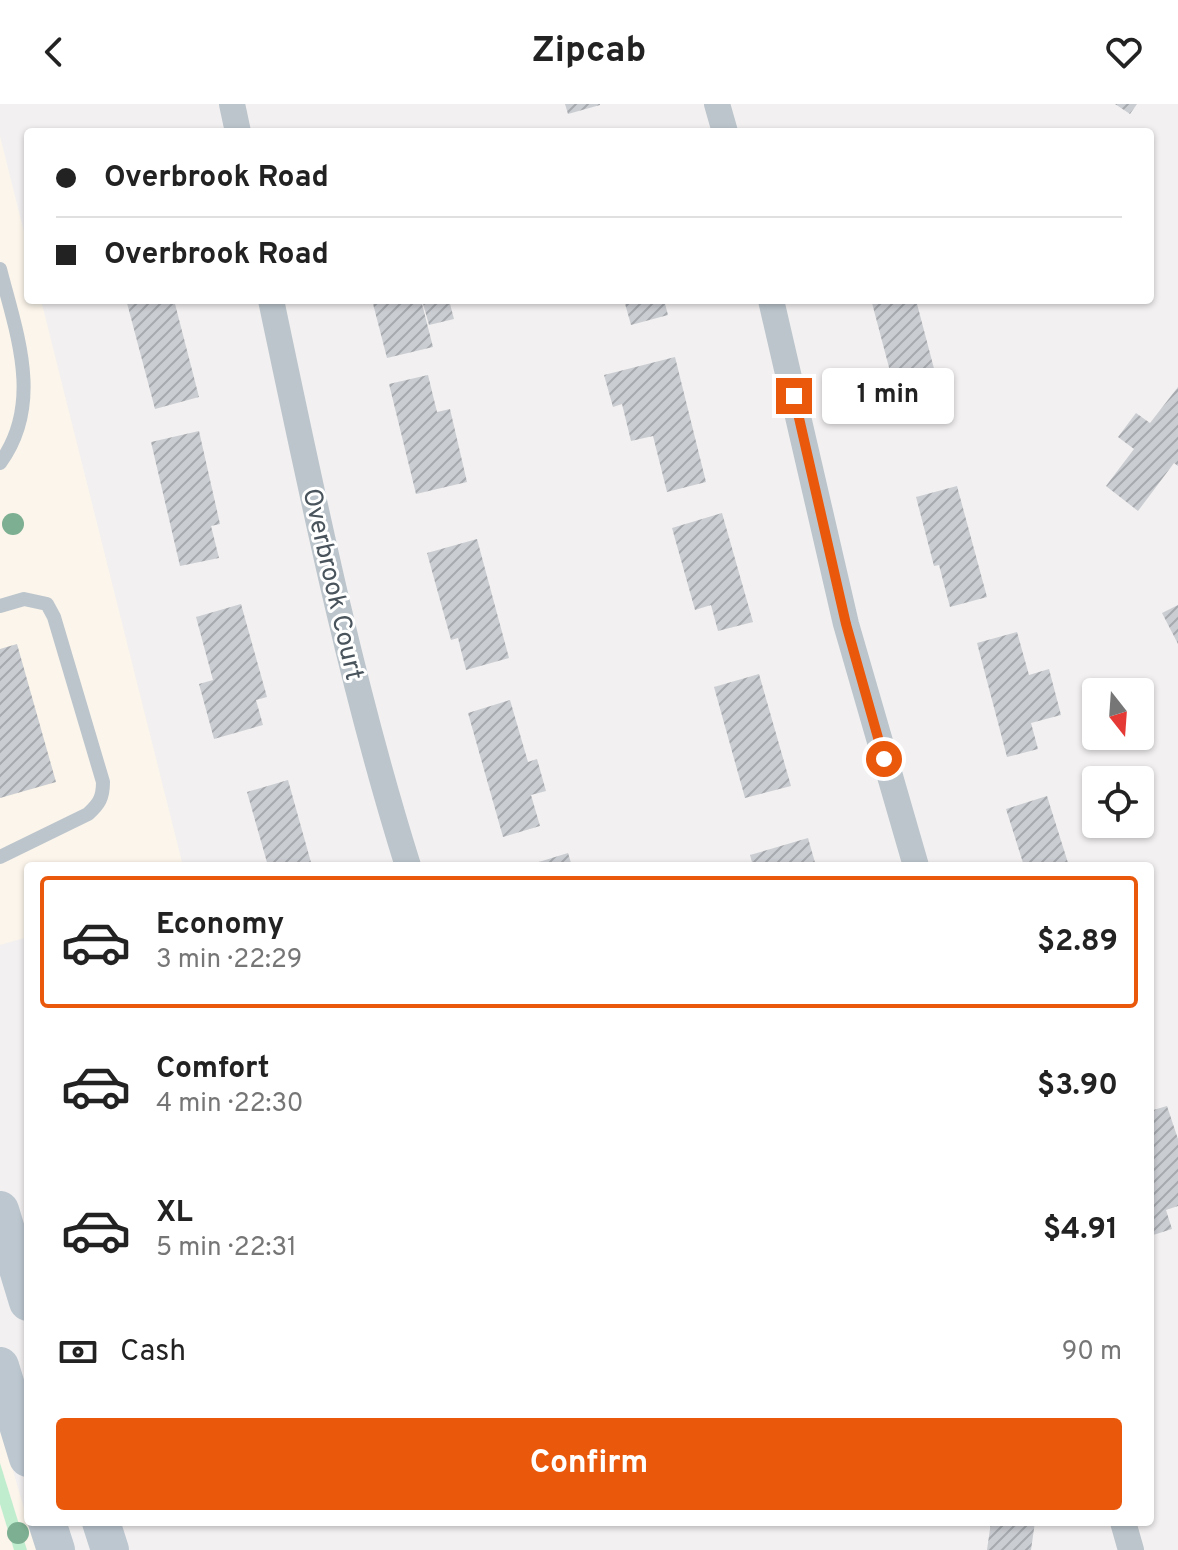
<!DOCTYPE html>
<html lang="en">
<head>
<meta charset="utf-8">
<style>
  body { margin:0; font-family:Overpass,sans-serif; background:#f6f6f6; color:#222; height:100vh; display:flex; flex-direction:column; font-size:30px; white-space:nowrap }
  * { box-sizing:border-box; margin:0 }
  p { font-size:26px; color:#767676 }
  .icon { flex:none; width:44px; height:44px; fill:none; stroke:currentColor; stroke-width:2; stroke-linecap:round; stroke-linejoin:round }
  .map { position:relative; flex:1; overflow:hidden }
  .details { position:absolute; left:24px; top:758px; width:1130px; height:664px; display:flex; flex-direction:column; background:#fff; border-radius:8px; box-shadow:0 2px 6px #0004 }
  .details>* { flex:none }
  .guide { position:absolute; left:24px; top:24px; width:1130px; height:176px; border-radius:8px; box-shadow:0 2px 6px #0004; display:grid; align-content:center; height:176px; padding:0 32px; background:#fff }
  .needle { width:52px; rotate:163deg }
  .buttons { position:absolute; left:1082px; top:574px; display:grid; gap:16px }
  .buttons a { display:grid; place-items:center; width:72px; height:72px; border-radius:8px; background:#fff; box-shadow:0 2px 6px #0004; font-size:40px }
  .end { position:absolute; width:36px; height:36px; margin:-18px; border:10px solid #ea580c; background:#fff; box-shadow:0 0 0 4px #fff }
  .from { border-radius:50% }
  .bubble { position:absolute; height:56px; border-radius:8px; background:#fff; box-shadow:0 2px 6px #0004; font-size:26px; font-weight:700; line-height:56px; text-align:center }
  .guide b { display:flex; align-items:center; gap:28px; height:76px; font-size:30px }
  .guide b+b { border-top:2px solid #e0e0e0 }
  .guide i { width:20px; height:20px; background:#222 }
  ul { padding:14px 0 0; list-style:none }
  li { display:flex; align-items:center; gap:24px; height:132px; margin:0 16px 12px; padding:0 16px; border:4px solid transparent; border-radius:8px }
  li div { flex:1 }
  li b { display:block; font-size:30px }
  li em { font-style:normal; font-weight:700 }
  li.active { border-color:#ea580c }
  li>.icon { width:72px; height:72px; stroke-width:1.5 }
  .pay { display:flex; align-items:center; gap:20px; height:88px; padding:0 32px; font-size:30px }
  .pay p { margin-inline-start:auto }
  .primary-button { display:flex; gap:16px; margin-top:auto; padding:16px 32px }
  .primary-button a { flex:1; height:92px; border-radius:8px; background:#ea580c; color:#fff; font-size:32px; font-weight:700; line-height:92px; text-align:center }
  header { display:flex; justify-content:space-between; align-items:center; height:104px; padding:0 32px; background:#fff; font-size:36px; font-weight:700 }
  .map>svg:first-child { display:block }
  .commercial { fill:#fbf5eb }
  .garden { fill:#c1edcf }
  .building { fill:url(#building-hatch) }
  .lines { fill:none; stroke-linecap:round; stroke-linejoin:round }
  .lane { stroke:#bcc5cc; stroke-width:14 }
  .street { stroke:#bcc5cc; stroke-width:26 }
  .secondary { stroke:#bdc7d0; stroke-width:38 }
  .tree { fill:#7daf92 }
  .route { stroke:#ea580c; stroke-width:10 }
  .labels { text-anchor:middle; stroke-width:6; stroke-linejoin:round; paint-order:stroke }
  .street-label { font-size:26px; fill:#49545c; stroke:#fff }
</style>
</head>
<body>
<header><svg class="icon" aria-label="back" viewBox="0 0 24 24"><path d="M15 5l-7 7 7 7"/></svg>Zipcab<svg class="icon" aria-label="heart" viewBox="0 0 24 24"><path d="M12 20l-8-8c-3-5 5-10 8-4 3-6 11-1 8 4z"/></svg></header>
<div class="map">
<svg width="1178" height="1446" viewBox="0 0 1178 1446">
  <defs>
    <pattern id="building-hatch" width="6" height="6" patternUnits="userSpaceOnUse" patternTransform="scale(2)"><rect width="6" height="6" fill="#cacdd2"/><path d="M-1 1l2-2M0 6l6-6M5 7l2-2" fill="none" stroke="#a6a9ae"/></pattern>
  </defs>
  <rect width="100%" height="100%" fill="#f2f0f0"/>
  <!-- commercial -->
  <path class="commercial" d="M0,32L28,144V196H41L183,762H28V833L0,841Z
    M0,1322L28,1418L38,1446H0Z"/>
  <!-- garden -->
  <path class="garden" d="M0,1359L27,1446H14L0,1400Z"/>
  <!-- building -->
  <path class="building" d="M565,0H600V1L568,10Z
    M1115,0H1137L1130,10Z
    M139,196H174L199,293L155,305L127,199Z
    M372,196H421L433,243L387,254Z
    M422,196H449L454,215L429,221Z
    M624,196H664L668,211L631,221Z
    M882,196H916L942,295L906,305L896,269L891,271L872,199Z
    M675,253L706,378L667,388L653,332L631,337L622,300L613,303L604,271Z
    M428,271L437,308L450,305L467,378L416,390L389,280Z
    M1178,283V362L1174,359L1138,407L1106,382L1134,345L1118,333L1136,309L1150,319Z
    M199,327L220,420L211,422L219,454L180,462L151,338Z
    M957,382L987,493L950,503L939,461L934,462L916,393Z
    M722,409L753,518L718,527L711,501L695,506L672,424Z
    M477,435L509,554L466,566L458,534L451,536L427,449Z
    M241,500L267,593L256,596L263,621L214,635L199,580L213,576L196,513Z
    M1178,501V540L1162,509Z
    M1017,528L1029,571L1049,565L1061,611L1031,619L1038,645L1007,653L977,539Z
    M17,540L56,678L0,694V545Z
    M759,570L791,682L745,694L714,583Z
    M510,596L528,658L537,655L546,687L531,691L540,722L503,733L468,609Z
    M288,676L312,762H268L247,688Z
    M1047,692L1069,762H1024L1006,705Z
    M808,734L816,762H753L750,751Z
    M568,749L572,762H529V761Z
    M1167,1002L1178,1035V1102L1166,1106L1172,1125L1150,1132V1007Z
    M991,1418H1035L1031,1446H987Z"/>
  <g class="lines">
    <!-- lane -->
    <path class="lane" d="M0,165C16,228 44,299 0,359
      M0,502L24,495L47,500L54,513L103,678C103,694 99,700 88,710L0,753"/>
    <!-- street -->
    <path class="street" d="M232,0L238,28
      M717,0L725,28
      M271,196C311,385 350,577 408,762
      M771,196L846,520L916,762
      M1123,1418L1131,1446"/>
    <!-- secondary -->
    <path class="secondary" d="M0,1106L28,1198
      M0,1262L28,1354
      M47,1418L56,1446
      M101,1418L110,1446"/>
  </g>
  <!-- trees -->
  <g class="tree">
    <circle cx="13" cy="420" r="11"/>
    <circle cx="18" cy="1429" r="11"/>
  </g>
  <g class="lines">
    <!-- route -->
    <path class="route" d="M794,292L846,520L884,655"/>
  </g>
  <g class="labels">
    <!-- street labels -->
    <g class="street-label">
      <text transform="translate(334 480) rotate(77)" y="9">Overbrook Court</text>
    </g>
  </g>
</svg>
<div class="buttons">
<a><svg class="needle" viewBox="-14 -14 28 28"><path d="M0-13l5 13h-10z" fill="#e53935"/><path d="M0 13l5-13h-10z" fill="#767676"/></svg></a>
<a><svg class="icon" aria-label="locate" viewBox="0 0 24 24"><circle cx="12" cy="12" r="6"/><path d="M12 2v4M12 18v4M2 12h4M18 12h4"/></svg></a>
</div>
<i class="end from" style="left:884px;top:655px"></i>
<i class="end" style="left:794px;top:292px"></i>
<div class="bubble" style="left:822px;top:264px;width:132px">1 min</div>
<div class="guide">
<b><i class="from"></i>Overbrook Road</b>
<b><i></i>Overbrook Road</b>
</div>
<section class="details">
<ul>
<li class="active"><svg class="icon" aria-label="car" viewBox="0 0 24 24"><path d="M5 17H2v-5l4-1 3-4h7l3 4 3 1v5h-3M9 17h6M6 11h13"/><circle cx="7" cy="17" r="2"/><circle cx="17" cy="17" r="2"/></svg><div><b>Economy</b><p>3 min · 22:29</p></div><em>$2.89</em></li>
<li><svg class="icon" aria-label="car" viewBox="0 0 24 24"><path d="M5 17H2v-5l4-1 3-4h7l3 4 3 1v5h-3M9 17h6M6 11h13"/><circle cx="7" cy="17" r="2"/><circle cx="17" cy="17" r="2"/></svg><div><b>Comfort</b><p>4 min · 22:30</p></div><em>$3.90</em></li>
<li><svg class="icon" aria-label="car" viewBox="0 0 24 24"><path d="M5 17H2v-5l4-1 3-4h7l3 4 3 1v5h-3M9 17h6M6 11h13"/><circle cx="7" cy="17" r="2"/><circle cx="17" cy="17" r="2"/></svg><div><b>XL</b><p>5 min · 22:31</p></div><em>$4.91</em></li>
</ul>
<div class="pay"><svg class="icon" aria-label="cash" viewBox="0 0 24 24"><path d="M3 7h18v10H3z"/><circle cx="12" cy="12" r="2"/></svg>Cash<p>90 m</p></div>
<div class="primary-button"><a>Confirm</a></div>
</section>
</div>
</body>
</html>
